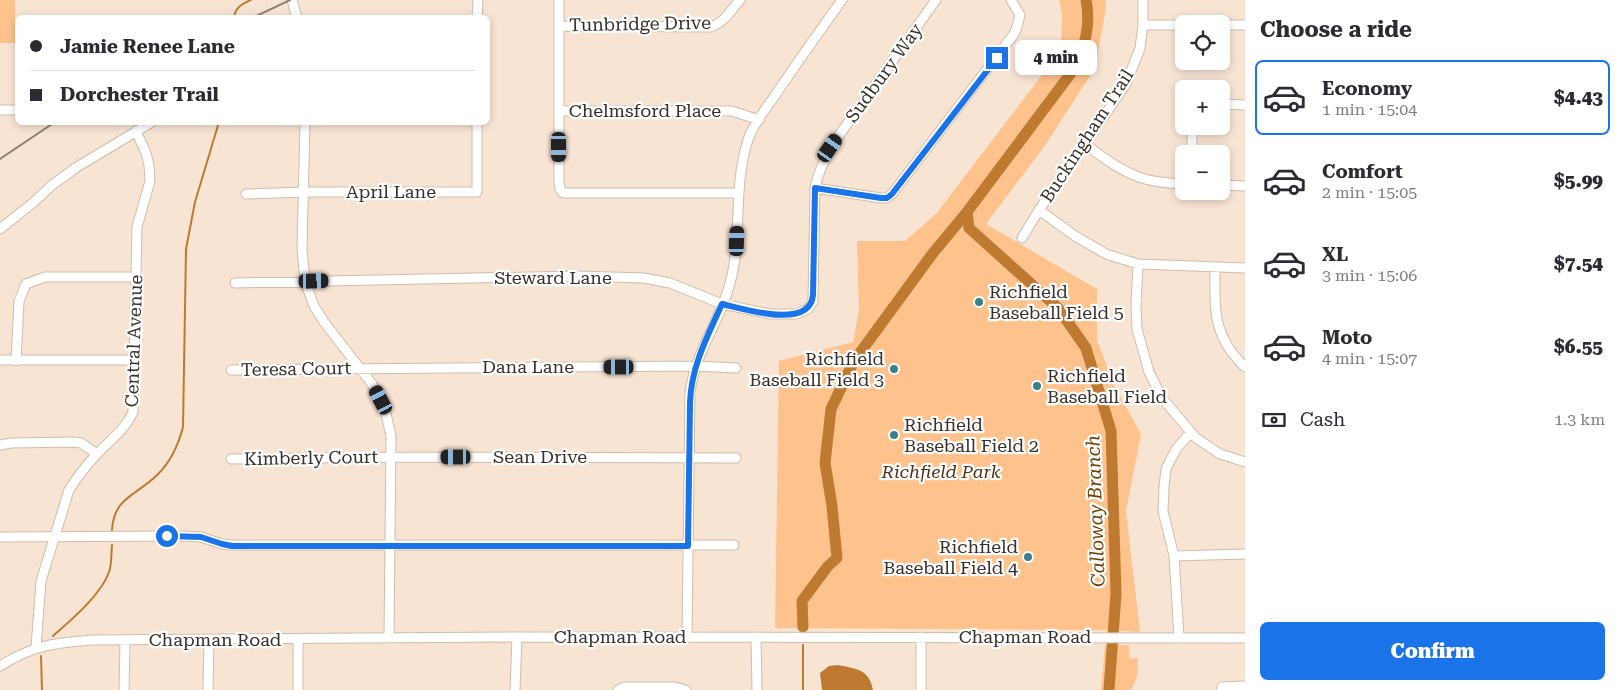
<!DOCTYPE html>
<html lang="en">
<head>
<meta charset="utf-8">
<style>
  body { margin:0; font-family:"Roboto Serif",serif; background:#f7f7f7; color:#2b2b33; height:100vh; display:flex; flex-direction:column; font-size:19px; white-space:nowrap }
  * { box-sizing:border-box; margin:0 }
  p { font-size:16px; color:#7c7c81 }
  .icon { flex:none; width:28px; height:28px; fill:none; stroke:currentColor; stroke-width:2; stroke-linecap:round; stroke-linejoin:round }
  .map { position:relative; flex:1; overflow:hidden }
  .panel { display:flex; flex-direction:column; background:#fff; width:375px }
  .panel>* { flex:none }
  .top-card { position:absolute; left:15px; top:15px; width:475px; height:110px; border-radius:8px; box-shadow:0 2px 8px #0003; display:grid; align-content:center; height:110px; padding:0 15px; background:#fff }
  .controls { position:absolute; left:1175px; top:15px; display:grid; gap:10px }
  .controls a { display:grid; place-items:center; width:55px; height:55px; border-radius:8px; background:#fff; box-shadow:0 2px 8px #0003; font-size:25px }
  .end { position:absolute; width:22px; height:22px; margin:-11px; border:6px solid #1a73e8; background:#fff; box-shadow:0 0 0 2px #fff }
  .from { border-radius:50% }
  .bubble { position:absolute; height:35px; border-radius:8px; background:#fff; box-shadow:0 2px 8px #0003; font-size:16px; font-weight:800; line-height:35px; text-align:center }
  .car { position:absolute; width:15px; height:30px; margin:-15px -8px; border-radius:6px; box-shadow:0 0 4px 1px #0007; background:linear-gradient(#222 24%,#8ab4d8 0 40%,#222 0 76%,#8ab4d8 0 86%,#222 0) }
  .top-card b { display:flex; align-items:center; gap:18px; height:48px; font-size:19px }
  .top-card b+b { border-top:1px solid #e1e1e2 }
  .top-card i { width:12px; height:12px; background:#2b2b33 }
  ul { padding:0; list-style:none }
  li { display:flex; align-items:center; gap:15px; height:75px; margin:0 10px 8px; padding:0 5px; border:2px solid transparent; border-radius:8px }
  li div { flex:1 }
  li b { display:block; font-size:19px }
  li em { font-style:normal; font-weight:800 }
  li.selected { border-color:#1a73e8 }
  li>.icon { width:45px; height:45px; stroke-width:1.5 }
  h2 { padding:0 15px; font-size:22px; line-height:60px }
  .pay { display:flex; align-items:center; gap:12px; height:55px; padding:0 15px; font-size:19px }
  .pay p { margin-inline-start:auto }
  .button { display:flex; gap:10px; margin-top:auto; padding:10px 15px }
  .button a { flex:1; height:58px; border-radius:8px; background:#1a73e8; color:#fff; font-size:20px; font-weight:800; line-height:58px; text-align:center }
  main { display:flex; flex:1; min-height:0 }
  .map>svg:first-child { display:block }
  .green { fill:#fec28c }
  .water { fill:#bf7a31 }
  .lines { fill:none; stroke-linecap:round; stroke-linejoin:round }
  .stream { stroke:#bf7a31; stroke-width:2 }
  .river { stroke:#bf7a31; stroke-width:11 }
  .minor-casing { stroke:#cfbcab; stroke-width:11 }
  .minor { stroke:#fff; stroke-width:9 }
  .rail { stroke:#8e8076; stroke-width:2 }
  .route { stroke:#1a73e8; stroke-width:6 }
  .poi-dot { fill:#39808a; stroke:#fff; stroke-width:2 }
  .labels { text-anchor:middle; stroke-width:4.5; stroke-linejoin:round; paint-order:stroke }
  .street-label { font-size:18px; fill:#372f29; stroke:#fff }
  .poi-label { font-size:18px; fill:#372f29; stroke:#fff; text-anchor:start }
  .park-label { font-size:18px; font-style:italic; fill:#503214; stroke:#fff }
  .water-label { font-size:19px; font-style:italic; fill:#6f4006; stroke:#fff }
</style>
</head>
<body>
<main>
<div class="map">
<svg width="1245" height="690" viewBox="0 0 1245 690">
  <rect width="100%" height="100%" fill="#f8e4d3"/>
  <!-- green -->
  <path class="green" d="M0,0H15V43H0Z
    M1059,0H1106V8L1095,68L1046,144L986,224L1097,289V340L1114,385L1141,434L1126,511L1140,632L1104,630L775,628L779,361L853,342L859,310L857,241H905L936,214L1061,50L1062,14Z
    M1105,645H1129V659L1138,658L1137,677L1131,690H1101Z"/>
  <!-- water -->
  <path class="water" d="M838,665C857,669 869,669 873,690H822L820,673L829,666Z"/>
  <g class="lines">
    <!-- stream -->
    <path class="stream" d="M234,18C235,7 242,4 251,0
      M112,530C114,497 136,496 157,475C171,462 178,446 183,427L186,249L195,202L219,122
      M53,636C71,620 101,595 109,572C112,564 111,554 112,545
      M803,645V690
      M41,656L42,690"/>
    <!-- river -->
    <path class="river" d="M967,212L969,228L1058,308L1086,348L1111,431L1116,594L1109,690
      M803,627L802,601L828,566L837,558L832,506L825,463L831,409L854,361L933,253L967,212L1077,65C1085,44 1091,23 1086,0"/>
    <defs>
      <path id="minor" d="M292,0L297,18
        M559,0V182L560,189L563,193H738
        M477,18L478,0
        M1143,25H1184
        M1221,25H1245
        M559,26L711,27C726,21 730,11 740,0
        M1221,104L1245,105
        M0,110H18
        M559,111H732L759,120
        M305,122L302,249L305,281L314,306L324,322L372,384L386,414L391,436L389,638
        M1085,144C1100,155 1116,168 1134,175C1149,182 1167,183 1184,184
        M1191,154L1193,126
        M1221,185L1245,186
        M815,188L881,198H887L892,194L1014,34L1017,27L1020,15L1011,0
        M246,194L304,192H477V122
        M1039,210L1075,236L1106,254L1138,264L1245,268
        M0,229L34,202L52,185L77,167L152,122
        M1022,238L1039,210L1126,84L1140,48L1143,25V0
        M1138,264L1136,305L1137,329L1149,372L1162,398L1196,438L1220,454L1245,462
        M1215,267C1215,310 1212,336 1245,367
        M235,283L577,276L644,278L670,283L722,304L770,314H796L808,309L813,301L815,188C818,171 824,164 830,148L936,0
        M0,360H135
        M16,361L19,301L26,284L45,277H136
        M231,370L695,366L736,368
        M0,445L11,443L72,442L81,443L97,454
        M231,459L391,457L736,458
        M0,537L183,536L201,537L222,544L232,545H734
        M1174,556L1245,554
        M687,637L690,393C695,354 715,329 727,293C744,245 732,192 747,143C752,126 764,111 774,97C796,64 819,32 842,0
        M756,637L757,690
        M1179,638L1174,556L1163,511L1164,487L1166,469L1171,459L1177,448L1191,432
        M36,647L41,581L69,490C77,477 86,466 96,455C109,441 125,430 133,412L137,227L150,181L149,165L146,153L136,131
        M0,666C33,645 55,643 92,640L517,637L1245,638
        M124,690L125,640
        M208,690L209,640
        M298,690V639
        M515,690L517,637
        M618,690L624,687H675L686,690
        M921,690V637
        M1222,690V687L1245,686"/>
    </defs>
    <!-- minor casing -->
    <use href="#minor" class="minor-casing"/>
    <!-- minor -->
    <use href="#minor" class="minor"/>
    <!-- rail -->
    <path class="rail" d="M252,18L290,0
      M0,159L55,122"/>
  </g>
  <g class="lines">
    <!-- route -->
    <path class="route" d="M167,536L201,537L222,544L232,546H688L690,403C691,367 707,337 722,304C744,309 810,330 813,295L815,188L881,198H887L892,194L997,58"/>
  </g>
  <!-- markers -->
  <g class="poi-dot">
    <circle cx="979" cy="302" r="5"/>
    <circle cx="894" cy="369" r="5"/>
    <circle cx="1037" cy="386" r="5"/>
    <circle cx="894" cy="435" r="5"/>
    <circle cx="1028" cy="557" r="5"/>
  </g>
  <g class="labels">
    <!-- street labels -->
    <g class="street-label">
      <text transform="translate(640 24) rotate(-1)" y="6">Tunbridge Drive</text>
      <text transform="translate(884 73) rotate(-54)" y="6">Sudbury Way</text>
      <text x="645" y="117">Chelmsford Place</text>
      <text transform="translate(1087 136) rotate(-57)" y="6">Buckingham Trail</text>
      <text x="391" y="198">April Lane</text>
      <text x="553" y="284">Steward Lane</text>
      <text transform="translate(134 341) rotate(-88)" y="6">Central Avenue</text>
      <text x="528" y="373">Dana Lane</text>
      <text transform="translate(296 369) rotate(-1)" y="6">Teresa Court</text>
      <text x="540" y="463">Sean Drive</text>
      <text transform="translate(311 458) rotate(-1)" y="6">Kimberly Court</text>
      <text x="620" y="643">Chapman Road</text>
      <text x="1025" y="643">Chapman Road</text>
      <text x="215" y="646">Chapman Road</text>
    </g>
    <!-- poi labels -->
    <g class="poi-label">
      <text x="989" y="298">Richfield<tspan x="989" dy="21">Baseball Field 5</tspan></text>
      <text x="884" y="365" text-anchor="end">Richfield<tspan x="884" dy="21">Baseball Field 3</tspan></text>
      <text x="1047" y="382">Richfield<tspan x="1047" dy="21">Baseball Field</tspan></text>
      <text x="904" y="431">Richfield<tspan x="904" dy="21">Baseball Field 2</tspan></text>
      <text x="1018" y="553" text-anchor="end">Richfield<tspan x="1018" dy="21">Baseball Field 4</tspan></text>
    </g>
    <!-- park labels -->
    <g class="park-label">
      <text x="941" y="478">Richfield Park</text>
    </g>
    <!-- water labels -->
    <g class="water-label">
      <text transform="translate(1095 511) rotate(-92)" y="7">Calloway Branch</text>
    </g>
  </g>
</svg>
<div class="controls">
<a><svg class="icon" aria-label="locate" viewBox="0 0 24 24"><circle cx="12" cy="12" r="6"/><path d="M12 2v4M12 18v4M2 12h4M18 12h4"/></svg></a>
<a>+</a>
<a>−</a>
</div>
<i class="end from" style="left:167px;top:536px"></i>
<i class="end" style="left:997px;top:58px"></i>
<div class="bubble" style="left:1015px;top:40px;width:82px">4 min</div>
<i class="car" style="left:559px;top:147px;rotate:180deg"></i>
<i class="car" style="left:830px;top:148px;rotate:35deg"></i>
<i class="car" style="left:737px;top:241px;rotate:2deg"></i>
<i class="car" style="left:314px;top:281px;rotate:89deg"></i>
<i class="car" style="left:619px;top:367px;rotate:270deg"></i>
<i class="car" style="left:381px;top:400px;rotate:332deg"></i>
<i class="car" style="left:456px;top:457px;rotate:270deg"></i>
<div class="top-card">
<b><i class="from"></i>Jamie Renee Lane</b>
<b><i></i>Dorchester Trail</b>
</div>
</div>
<section class="panel">
<h2>Choose a ride</h2>
<ul>
<li class="selected"><svg class="icon" aria-label="car" viewBox="0 0 24 24"><path d="M5 17H2v-5l4-1 3-4h7l3 4 3 1v5h-3M9 17h6M6 11h13"/><circle cx="7" cy="17" r="2"/><circle cx="17" cy="17" r="2"/></svg><div><b>Economy</b><p>1 min · 15:04</p></div><em>$4.43</em></li>
<li><svg class="icon" aria-label="car" viewBox="0 0 24 24"><path d="M5 17H2v-5l4-1 3-4h7l3 4 3 1v5h-3M9 17h6M6 11h13"/><circle cx="7" cy="17" r="2"/><circle cx="17" cy="17" r="2"/></svg><div><b>Comfort</b><p>2 min · 15:05</p></div><em>$5.99</em></li>
<li><svg class="icon" aria-label="car" viewBox="0 0 24 24"><path d="M5 17H2v-5l4-1 3-4h7l3 4 3 1v5h-3M9 17h6M6 11h13"/><circle cx="7" cy="17" r="2"/><circle cx="17" cy="17" r="2"/></svg><div><b>XL</b><p>3 min · 15:06</p></div><em>$7.54</em></li>
<li><svg class="icon" aria-label="car" viewBox="0 0 24 24"><path d="M5 17H2v-5l4-1 3-4h7l3 4 3 1v5h-3M9 17h6M6 11h13"/><circle cx="7" cy="17" r="2"/><circle cx="17" cy="17" r="2"/></svg><div><b>Moto</b><p>4 min · 15:07</p></div><em>$6.55</em></li>
</ul>
<div class="pay"><svg class="icon" aria-label="cash" viewBox="0 0 24 24"><path d="M3 7h18v10H3z"/><circle cx="12" cy="12" r="2"/></svg>Cash<p>1.3 km</p></div>
<div class="button"><a>Confirm</a></div>
</section>
</main>
</body>
</html>
